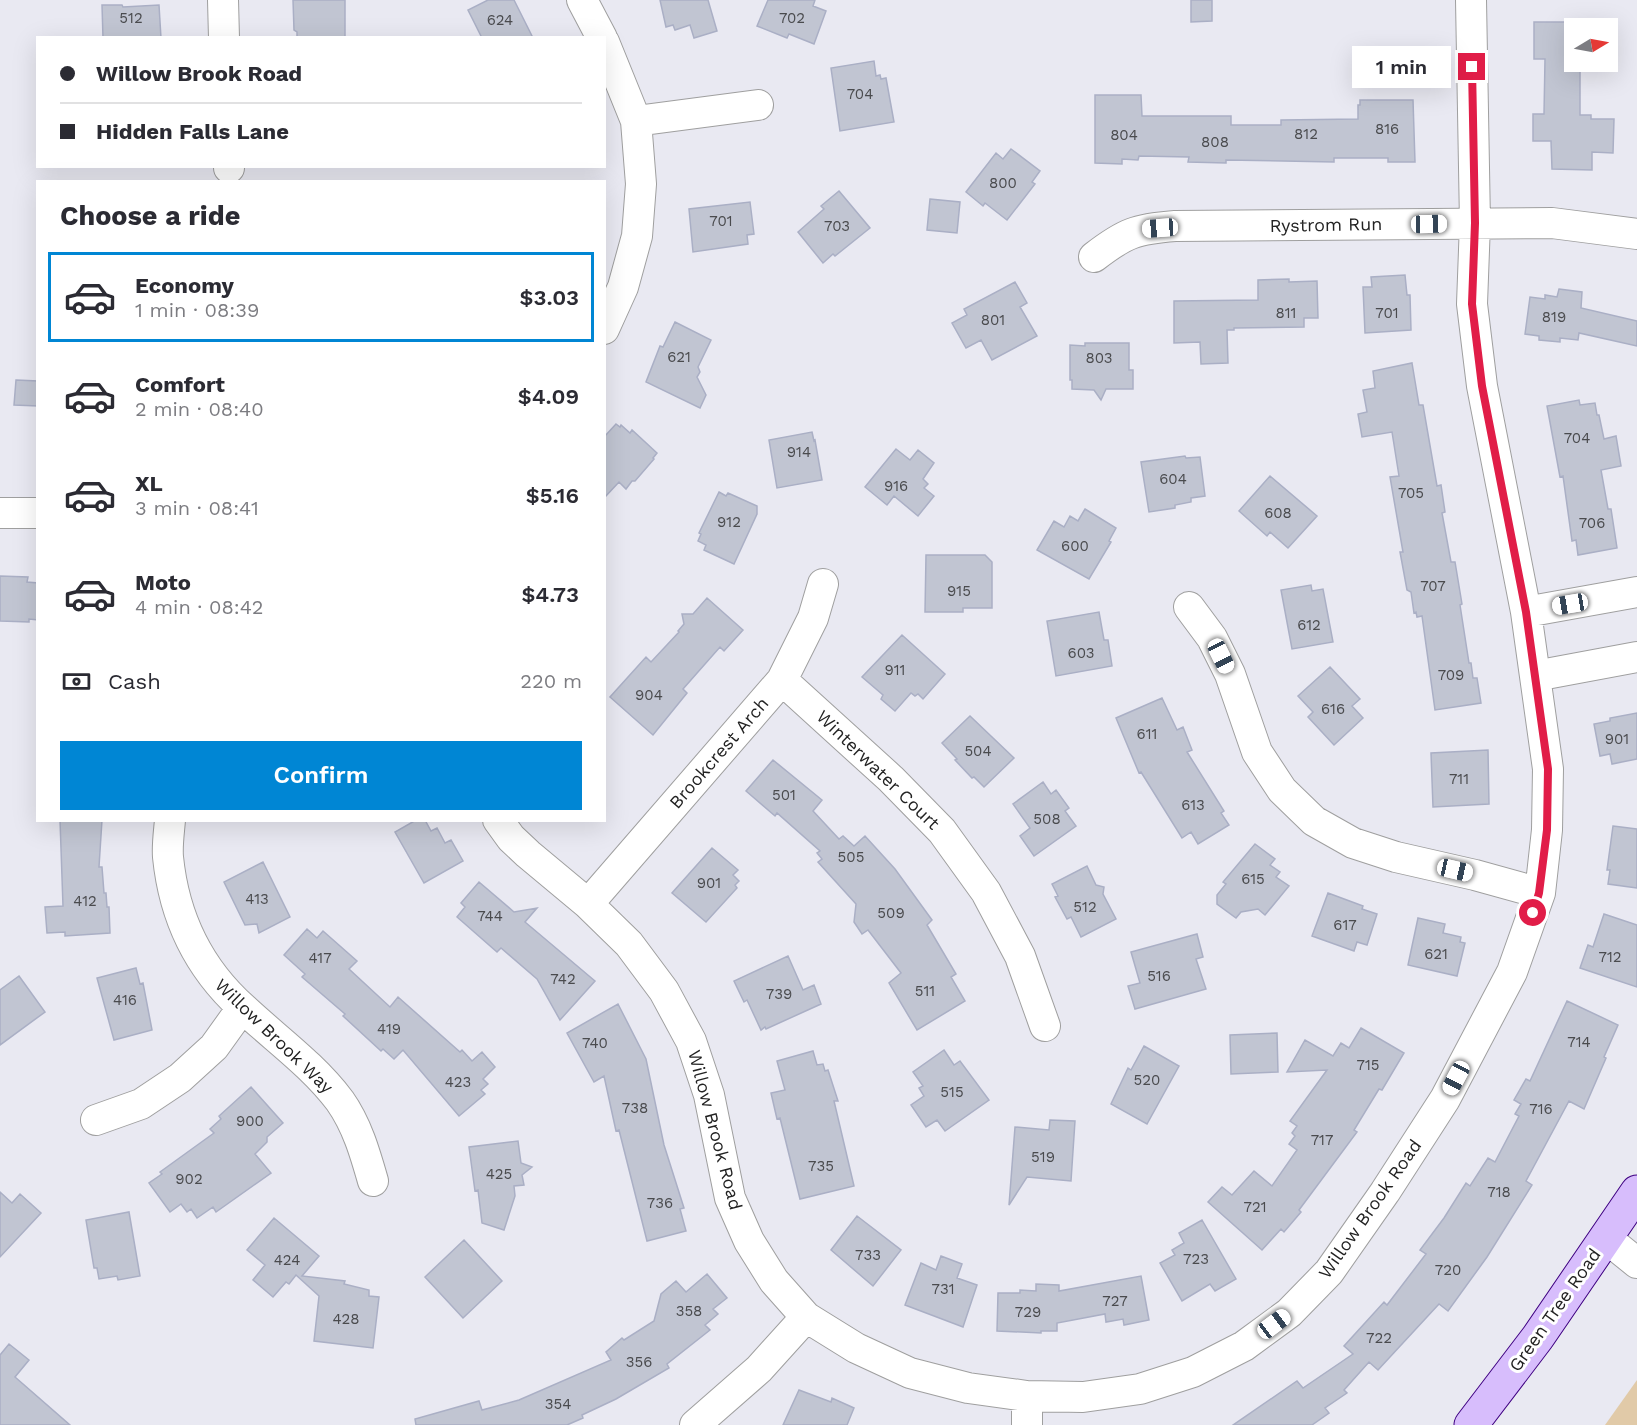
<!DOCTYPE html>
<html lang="en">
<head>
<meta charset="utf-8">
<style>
  body { margin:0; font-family:"Work Sans",sans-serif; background:#f7f7f7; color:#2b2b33; height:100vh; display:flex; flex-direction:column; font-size:22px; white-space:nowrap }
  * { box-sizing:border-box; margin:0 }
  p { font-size:20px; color:#7c7c81 }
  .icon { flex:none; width:33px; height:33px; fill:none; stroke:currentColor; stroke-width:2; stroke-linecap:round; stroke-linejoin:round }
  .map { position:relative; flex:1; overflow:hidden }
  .drawer { position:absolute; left:36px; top:180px; width:570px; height:642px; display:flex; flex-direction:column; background:#fff; border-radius:0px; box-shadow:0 6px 24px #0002 }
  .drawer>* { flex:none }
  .banner { position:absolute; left:36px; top:36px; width:570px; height:132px; border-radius:0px; box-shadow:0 6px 24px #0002; display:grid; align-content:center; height:132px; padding:0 24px; background:#fff }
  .needle { width:39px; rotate:80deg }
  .tools { position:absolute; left:1564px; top:18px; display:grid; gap:12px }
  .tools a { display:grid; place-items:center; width:54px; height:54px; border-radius:0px; background:#fff; box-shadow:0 6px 24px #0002; font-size:30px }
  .end { position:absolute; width:27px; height:27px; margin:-14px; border:8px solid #e11d48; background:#fff; box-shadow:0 0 0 3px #fff }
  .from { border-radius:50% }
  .bubble { position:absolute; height:42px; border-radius:0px; background:#fff; box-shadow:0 6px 24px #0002; font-size:20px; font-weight:600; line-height:42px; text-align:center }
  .car { position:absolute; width:18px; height:36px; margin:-18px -9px; border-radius:8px; box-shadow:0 0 4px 2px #0007; background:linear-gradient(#fff 24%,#345 0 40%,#fff 0 76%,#345 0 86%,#fff 0) }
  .banner b { display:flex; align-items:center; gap:21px; height:57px; font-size:22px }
  .banner b+b { border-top:2px solid #e1e1e2 }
  .banner i { width:15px; height:15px; background:#2b2b33 }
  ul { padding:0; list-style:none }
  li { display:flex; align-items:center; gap:18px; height:90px; margin:0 12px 9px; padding:0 12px; border:3px solid transparent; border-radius:0px }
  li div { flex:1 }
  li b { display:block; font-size:22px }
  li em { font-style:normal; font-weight:600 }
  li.selected { border-color:#0086d4 }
  li>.icon { width:54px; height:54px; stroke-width:1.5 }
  h2 { padding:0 24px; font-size:27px; line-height:72px }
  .pay { display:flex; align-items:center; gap:15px; height:66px; padding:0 24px; font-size:22px }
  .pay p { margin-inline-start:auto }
  .button { display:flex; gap:12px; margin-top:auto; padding:12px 24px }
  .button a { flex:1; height:69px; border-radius:0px; background:#0086d4; color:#fff; font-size:24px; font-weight:600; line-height:69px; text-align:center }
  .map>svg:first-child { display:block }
  .water { fill:#e1caa8 }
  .building { fill:#c1c5d2; stroke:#aaafc5; stroke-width:1.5 }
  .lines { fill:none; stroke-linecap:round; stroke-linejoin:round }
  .street-casing { stroke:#9f9f9f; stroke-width:32 }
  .secondary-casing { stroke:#3e0181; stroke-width:35 }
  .street { stroke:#fff; stroke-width:30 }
  .secondary { stroke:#d7bdfc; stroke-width:33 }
  .route { stroke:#e11d48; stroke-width:8 }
  .labels { text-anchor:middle; stroke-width:6; stroke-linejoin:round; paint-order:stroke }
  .number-label { font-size:15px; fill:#4a4b4e }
  .street-label { font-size:18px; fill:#222; stroke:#fff }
</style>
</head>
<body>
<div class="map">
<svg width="1637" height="1425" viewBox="0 0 1637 1425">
  <rect width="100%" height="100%" fill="#e9e9f2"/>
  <!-- water -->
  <path class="water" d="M1637,1380V1425H1605Z"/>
  <!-- building -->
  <path class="building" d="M293,0H345V38H297V32L294,30Z
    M488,0H514L533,38H482L468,10Z
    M660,0H708L717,31L694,38L690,25L675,30L673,25L666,27Z
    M768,0H815L813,6L826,11L814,44L789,34L787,38L757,26Z
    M1191,0H1212V21L1191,22Z
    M102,5H122L123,7L159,5L161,38H103Z
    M1534,22H1579V28H1575V62H1580V115H1591V119H1614L1613,153L1592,152V170L1552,169L1551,141H1533V114H1544L1545,59H1534Z
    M874,61L876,76L880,75L881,79L886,78L894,122L840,131L831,68Z
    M1095,95H1141L1142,116H1231V125H1281V120L1358,119V105H1360V100H1413L1415,162H1388V158H1334V162L1226,160V163L1188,162L1189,157L1139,156L1138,160L1122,159V164L1095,163Z
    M1011,149L1040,171L1032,182L1035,184L1007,220L985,203L983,206L966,192L996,153L1003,159Z
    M839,191L870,228L835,256L833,254L823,263L798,232L824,209L821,206Z
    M930,199L960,202L957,233L927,230Z
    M750,202L754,234L747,235L748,244L693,252L689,209Z
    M1405,275L1407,295H1410L1411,330L1365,333L1363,287H1372L1371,277Z
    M1289,279V282L1317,281L1318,318H1304V327L1234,328V330H1227L1228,363L1201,364L1200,342L1174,343V301L1258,300V280Z
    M1015,282L1027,303L1020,307L1037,336L992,360L981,340L966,348L952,323L967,315L964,309Z
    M1559,289L1582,292L1581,308L1637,321V346L1579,333L1578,340L1560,338V342L1539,340V336L1525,334L1530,297L1545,299V295L1557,297Z
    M675,322L711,340L698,367L700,372L697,377L706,395L700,408L646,382L660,346L663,347Z
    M1085,343H1129V370H1133V389H1106L1101,400L1094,390L1072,389V380H1070V345L1085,346Z
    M1412,363L1419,405H1423L1437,486L1441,485L1445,512L1442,513L1451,562H1455L1462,604L1460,605L1469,663H1471L1473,678H1477L1481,703L1435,710L1422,616L1417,617L1416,612L1414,613L1411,592L1407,590L1400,552H1403L1390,477L1399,476L1392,432L1362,437L1358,414L1367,412L1363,390L1375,388L1373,371Z
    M16,380L38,381V406L14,405Z
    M1579,400L1580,405L1595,403L1597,415H1599L1604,439L1616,436L1621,466L1601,470L1608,509H1611L1617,548L1578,555L1576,540L1572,541L1563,476L1560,477L1547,406Z
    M616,424L620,427L621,425L630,433L632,430L657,453L653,458L654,459L635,481H632L626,489L619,482L604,498V437Z
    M812,432L814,441L815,440L822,480L777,488L769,440Z
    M896,449L910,460L918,450L934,463L923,479L928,484L924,488L934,496L918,516L894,496L887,505L865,487Z
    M1185,456L1186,458L1200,457L1205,496L1191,498V502L1175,505V508L1149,512L1141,462Z
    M1270,476L1317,516L1288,548L1270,532L1267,536L1239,511Z
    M719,492L726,496L728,493L757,506V514L734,564L704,550L706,545L698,541L701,534L699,533Z
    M1085,509L1116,528L1109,541L1111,542L1089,579L1037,550L1054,521L1064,527L1070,516L1078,521Z
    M926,555H985L992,562V608H963V612H925Z
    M0,576L28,577L27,582L38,583V620L29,619V622L0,621Z
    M1311,585L1312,591L1323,589L1333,642L1292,649L1281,590Z
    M707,598L743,630L724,651L720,647L683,689L687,693L653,735L610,697L646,657L651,662L679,632L678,631L684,624L682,614H693Z
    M1099,612L1104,640H1108L1112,666L1056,676L1047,621Z
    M902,635L945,674L923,699L918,694L915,696L911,693L895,711L881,699L883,695L862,677Z
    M1330,667L1360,699L1352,706L1363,718L1334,745L1308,717L1313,712L1298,696Z
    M1162,698L1177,730L1183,727L1192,750L1187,752L1224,811L1221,813L1229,825L1198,844L1191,832L1182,838L1141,772L1139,773L1116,718Z
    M1637,713V759L1612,764L1610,754L1600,756L1594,724L1610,721V718Z
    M970,716L1014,758L984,787L974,777L972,778L955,760L957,759L942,743Z
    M1488,750L1489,804L1433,807L1431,753Z
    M773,760L822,800L813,811L839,839L843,836L854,846L865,836L895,869L932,920L927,925L956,974L951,977L965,1001L917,1030L889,983L901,973L868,930L862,934L854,922L856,904L818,862L822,859L817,853L820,851L777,813L775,816L746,791Z
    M1043,782L1051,794L1056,790L1069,808L1065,811L1076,826L1034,856L1020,836L1030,828L1013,804Z
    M60,820H102L99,867H102L104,893H106L107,907H109L110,933L65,936V932L47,933L45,907L63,906Z
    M416,820H425L431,831L437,828L445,843L451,840L463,861L424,883L395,832Z
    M1613,826L1637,829V888L1608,884L1610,870H1607Z
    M1255,844L1275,859L1270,865L1280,872L1276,877L1289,886L1265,915L1258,909L1241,912L1236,918L1217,904V895L1226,884L1223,882Z
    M712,848L738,870L733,875L739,881L735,885L737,888L706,922L672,893Z
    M263,862L290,917L259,933L257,924L245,925L224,882Z
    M1087,866L1096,885L1104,887L1103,894L1116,919L1081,937L1071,917L1067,919L1055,897L1058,896L1052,884Z
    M479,882L514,912L537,908L525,922L595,981L560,1020L537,979L501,948L497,952L457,917L465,907L461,903Z
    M1328,893L1363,906L1362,909L1377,914L1367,945L1357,942L1354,951L1312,936Z
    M1604,914L1637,925V987L1580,968L1588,945L1593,947Z
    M1418,918L1445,924L1443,933L1461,937L1460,942L1465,943L1457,976L1408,965Z
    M307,929L317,938L323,931L357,961L349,969L390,1007L398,997L460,1052L462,1050L472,1061L482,1052L495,1067L483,1079L488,1084L481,1090L485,1094L459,1116L403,1050L394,1059L383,1049L381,1051L343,1016L345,1014L302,977L305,974L284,955Z
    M1197,934L1203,957L1196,959L1206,989L1135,1009L1128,986L1140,983L1131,952Z
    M788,956L803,990L814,985L821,1004L766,1029L765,1027L761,1030L747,1000L744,1002L734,981Z
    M136,968L140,984L143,983L152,1030L114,1040L97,978Z
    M19,976L45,1012L0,1045V990Z
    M1567,1001L1618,1025L1604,1057L1606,1058L1584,1109L1569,1101L1526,1181L1532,1185L1487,1257L1448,1311L1439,1304L1378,1370L1369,1362L1344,1390L1347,1393L1325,1408L1329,1413L1312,1425H1233L1297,1381L1303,1388L1353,1354L1344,1346L1384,1302L1387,1305L1426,1254L1420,1250L1444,1218L1466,1183L1470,1186L1488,1158L1495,1162L1519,1116L1515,1114L1521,1104L1514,1100L1526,1079L1530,1081Z
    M618,1004L646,1059L664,1145L684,1208L680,1209L686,1231L647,1241L619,1130L616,1131L604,1076L594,1082L567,1033Z
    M1361,1028L1404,1053L1382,1090L1379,1089L1354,1130L1357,1132L1299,1210L1301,1212L1284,1232L1281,1229L1262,1250L1208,1202L1222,1187L1232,1195L1254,1171L1272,1186L1297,1150L1289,1144L1295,1136L1292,1133L1297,1126L1290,1121L1327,1070L1287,1072L1305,1040L1333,1056L1341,1043L1349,1048Z
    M1277,1033L1278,1072L1231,1074L1230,1035Z
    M1144,1046L1179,1066L1147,1124L1111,1104L1128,1068L1131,1070Z
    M944,1050L954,1065L960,1061L989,1100L945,1131L937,1120L926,1127L911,1105L924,1096L919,1088L923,1086L913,1072Z
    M813,1051L817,1065L823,1064L825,1071L828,1070L838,1101H834L854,1186L800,1199L780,1118L777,1119L771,1093L785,1090L777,1061Z
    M251,1087L283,1123L267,1137V1142L255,1154L271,1173L216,1212L213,1207L197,1218L191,1209L187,1212L181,1204L170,1212L149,1183L162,1174L160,1172L214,1133L210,1129L221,1119L219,1116Z
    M1050,1120L1075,1121L1071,1181L1027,1177L1009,1205L1015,1127L1049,1130Z
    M518,1141L521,1163L532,1167L522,1175L524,1185L514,1186L515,1196L504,1230L482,1223L478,1190L475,1191L469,1147Z
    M0,1192L12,1203L20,1194L41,1213L0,1257Z
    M129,1212L140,1276L118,1280L117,1276L99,1279L97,1268H94L86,1220Z
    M857,1216L901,1250L873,1286L831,1250Z
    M274,1218L319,1256L302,1276L345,1281L344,1284L369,1290V1296L379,1297L373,1348L314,1341L319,1296L296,1275L289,1284L286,1282L273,1297L253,1280L265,1265L247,1250Z
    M1202,1220L1236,1279L1215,1291L1210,1284L1182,1301L1160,1263L1175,1255L1172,1250L1184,1243L1179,1233Z
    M464,1240L502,1281L463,1318L425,1277Z
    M941,1256L962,1264L957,1278L977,1285L963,1327L905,1305L921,1263L936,1270Z
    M707,1274L727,1298L713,1309L718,1314L705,1325L710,1330L667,1364L669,1368L616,1399L582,1415L583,1418L567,1425H416L415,1419L479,1401L482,1410L519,1400L611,1360L606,1352L622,1338L624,1340L654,1321L661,1294L676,1281L686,1292Z
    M1141,1276L1149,1320L1124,1325L1123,1319L1106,1322L1105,1314L1057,1323V1331H1041V1333L997,1331L998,1293H1020V1290L1036,1291V1284L1059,1285V1291Z
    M9,1344L29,1360L15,1377L70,1425H0V1355Z
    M799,1390L831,1402L832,1398L854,1408L847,1425H783Z"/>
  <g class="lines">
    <defs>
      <path id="street" d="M223,0L224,38
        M582,0L602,38
        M604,42L636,121L641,184L637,236L623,287L604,329
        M636,121L758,105
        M229,166V168
        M1094,257C1125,233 1136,229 1175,226L1552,223L1637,234
        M0,513H38
        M1189,607L1212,638L1230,674L1257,752L1282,790L1314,821L1353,843L1396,857L1475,875L1540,893
        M1526,612L1637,592
        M1535,676L1637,657
        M782,680L891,779L942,831L986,892L1020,956L1045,1026
        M170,820C169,832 167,845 168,857C174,917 199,969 244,1009C276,1039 313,1065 340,1101C357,1125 365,1153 373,1181
        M498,820L511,838L528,854L588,904L629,944L664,991L691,1041L709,1095L730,1198L749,1241L774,1281L806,1317L856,1348L910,1373L968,1388L1027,1396L1083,1397L1140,1389L1193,1372L1244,1346L1289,1313L1329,1272L1385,1192L1445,1099L1512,972L1540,893L1547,830L1548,769L1526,612L1482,386L1472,304L1475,223L1471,0
        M588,904L782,680L813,618L823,584
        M96,1120L141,1104L180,1078L214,1047L242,1008
        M1606,1238L1637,1263
        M695,1425L759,1369L806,1317
        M1027,1425V1396"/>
      <path id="secondary" d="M1471,1425L1538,1337L1637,1192"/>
    </defs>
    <!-- street casing -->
    <use href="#street" class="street-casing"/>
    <!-- secondary casing -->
    <use href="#secondary" class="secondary-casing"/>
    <!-- street -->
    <use href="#street" class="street"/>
    <!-- secondary -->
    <use href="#secondary" class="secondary"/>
  </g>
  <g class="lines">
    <!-- route -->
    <path class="route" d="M1472,67L1475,223L1472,304L1482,386L1526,612L1548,769L1547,830L1539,893L1533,913"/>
  </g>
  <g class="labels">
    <!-- number labels -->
    <g class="number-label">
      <text x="131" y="23">512</text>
      <text x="792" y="23">702</text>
      <text x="500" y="25">624</text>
      <text x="860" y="99">704</text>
      <text x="1387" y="134">816</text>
      <text x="1306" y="139">812</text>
      <text x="1124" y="140">804</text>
      <text x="1215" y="147">808</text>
      <text x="1003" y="188">800</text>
      <text x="721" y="226">701</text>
      <text x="837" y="231">703</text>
      <text x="1286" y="318">811</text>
      <text x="1387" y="318">701</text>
      <text x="1554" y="322">819</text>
      <text x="993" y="325">801</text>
      <text x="679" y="362">621</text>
      <text x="1099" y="363">803</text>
      <text x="1577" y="443">704</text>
      <text x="799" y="457">914</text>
      <text x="1173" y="484">604</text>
      <text x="896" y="491">916</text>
      <text x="1411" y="498">705</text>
      <text x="1278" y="518">608</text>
      <text x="729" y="527">912</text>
      <text x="1592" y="528">706</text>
      <text x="1075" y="551">600</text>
      <text x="1433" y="591">707</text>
      <text x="959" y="596">915</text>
      <text x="1309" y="630">612</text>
      <text x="1081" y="658">603</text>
      <text x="895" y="675">911</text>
      <text x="1451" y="680">709</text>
      <text x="649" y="700">904</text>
      <text x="1333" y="714">616</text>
      <text x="1147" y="739">611</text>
      <text x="1617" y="744">901</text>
      <text x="978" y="756">504</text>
      <text x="1459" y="784">711</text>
      <text x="784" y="800">501</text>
      <text x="1193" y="810">613</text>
      <text x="1047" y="824">508</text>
      <text x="851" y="862">505</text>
      <text x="1253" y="884">615</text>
      <text x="709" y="888">901</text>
      <text x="257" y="904">413</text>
      <text x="85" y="906">412</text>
      <text x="1085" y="912">512</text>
      <text x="891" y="918">509</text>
      <text x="490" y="921">744</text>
      <text x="1345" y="930">617</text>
      <text x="1436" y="959">621</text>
      <text x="1610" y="962">712</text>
      <text x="320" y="963">417</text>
      <text x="1159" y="981">516</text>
      <text x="563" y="984">742</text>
      <text x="925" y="996">511</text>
      <text x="779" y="999">739</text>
      <text x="125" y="1005">416</text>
      <text x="389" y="1034">419</text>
      <text x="1579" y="1047">714</text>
      <text x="595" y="1048">740</text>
      <text x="1368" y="1070">715</text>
      <text x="1147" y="1085">520</text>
      <text x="458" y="1087">423</text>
      <text x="952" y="1097">515</text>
      <text x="635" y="1113">738</text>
      <text x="1541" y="1114">716</text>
      <text x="250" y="1126">900</text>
      <text x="1322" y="1145">717</text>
      <text x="1043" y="1162">519</text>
      <text x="821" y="1171">735</text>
      <text x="499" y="1179">425</text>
      <text x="189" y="1184">902</text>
      <text x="1499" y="1197">718</text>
      <text x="660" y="1208">736</text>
      <text x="1255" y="1212">721</text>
      <text x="868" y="1260">733</text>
      <text x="1196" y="1264">723</text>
      <text x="287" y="1265">424</text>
      <text x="1448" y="1275">720</text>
      <text x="943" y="1294">731</text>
      <text x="1115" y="1306">727</text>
      <text x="689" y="1316">358</text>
      <text x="1028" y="1317">729</text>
      <text x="346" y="1324">428</text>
      <text x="1379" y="1343">722</text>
      <text x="639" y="1367">356</text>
      <text x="558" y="1409">354</text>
    </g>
    <!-- street labels -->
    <g class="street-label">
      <text transform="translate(1326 225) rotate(-1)" y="6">Rystrom Run</text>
      <text transform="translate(719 753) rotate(-49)" y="6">Brookcrest Arch</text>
      <text transform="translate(878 770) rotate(44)" y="6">Winterwater Court</text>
      <text transform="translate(274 1036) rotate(44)" y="6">Willow Brook Way</text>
      <text transform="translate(715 1130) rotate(75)" y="6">Willow Brook Road</text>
      <text transform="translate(1370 1209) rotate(-55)" y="6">Willow Brook Road</text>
      <text transform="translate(1555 1310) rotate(-55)" y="6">Green Tree Road</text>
    </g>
  </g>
</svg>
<div class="tools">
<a><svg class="needle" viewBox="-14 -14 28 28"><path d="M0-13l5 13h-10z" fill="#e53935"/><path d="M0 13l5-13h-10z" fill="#7c7c81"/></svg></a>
</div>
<i class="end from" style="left:1533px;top:913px"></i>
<i class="end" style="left:1472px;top:67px"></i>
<div class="bubble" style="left:1352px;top:46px;width:99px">1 min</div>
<i class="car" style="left:1429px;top:224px;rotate:89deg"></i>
<i class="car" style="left:1160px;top:228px;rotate:266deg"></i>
<i class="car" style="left:1570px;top:604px;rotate:260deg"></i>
<i class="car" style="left:1221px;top:656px;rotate:154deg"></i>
<i class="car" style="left:1455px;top:870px;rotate:103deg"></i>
<i class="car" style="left:1456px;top:1078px;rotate:208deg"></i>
<i class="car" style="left:1274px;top:1324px;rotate:53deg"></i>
<div class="banner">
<b><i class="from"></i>Willow Brook Road</b>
<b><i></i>Hidden Falls Lane</b>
</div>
<section class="drawer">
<h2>Choose a ride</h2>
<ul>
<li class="selected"><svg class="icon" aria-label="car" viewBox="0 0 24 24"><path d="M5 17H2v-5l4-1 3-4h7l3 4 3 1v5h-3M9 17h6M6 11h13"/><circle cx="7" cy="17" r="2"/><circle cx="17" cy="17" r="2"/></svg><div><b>Economy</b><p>1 min · 08:39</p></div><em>$3.03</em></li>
<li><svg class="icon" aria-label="car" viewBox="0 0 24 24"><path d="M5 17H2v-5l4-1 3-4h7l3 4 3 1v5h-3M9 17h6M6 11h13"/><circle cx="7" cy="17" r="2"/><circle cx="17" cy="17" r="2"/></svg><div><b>Comfort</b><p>2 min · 08:40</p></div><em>$4.09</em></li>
<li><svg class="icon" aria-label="car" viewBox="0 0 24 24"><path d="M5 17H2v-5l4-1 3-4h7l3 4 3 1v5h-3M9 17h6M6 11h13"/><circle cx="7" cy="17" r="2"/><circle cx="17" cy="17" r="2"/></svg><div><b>XL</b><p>3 min · 08:41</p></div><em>$5.16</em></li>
<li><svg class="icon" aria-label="car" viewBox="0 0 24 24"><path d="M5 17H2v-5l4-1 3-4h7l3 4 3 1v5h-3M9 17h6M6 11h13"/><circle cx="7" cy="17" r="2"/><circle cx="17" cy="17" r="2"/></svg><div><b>Moto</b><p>4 min · 08:42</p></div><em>$4.73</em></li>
</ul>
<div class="pay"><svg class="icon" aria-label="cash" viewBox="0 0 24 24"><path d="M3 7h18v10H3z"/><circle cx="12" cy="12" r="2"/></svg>Cash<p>220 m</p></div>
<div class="button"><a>Confirm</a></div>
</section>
</div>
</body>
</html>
